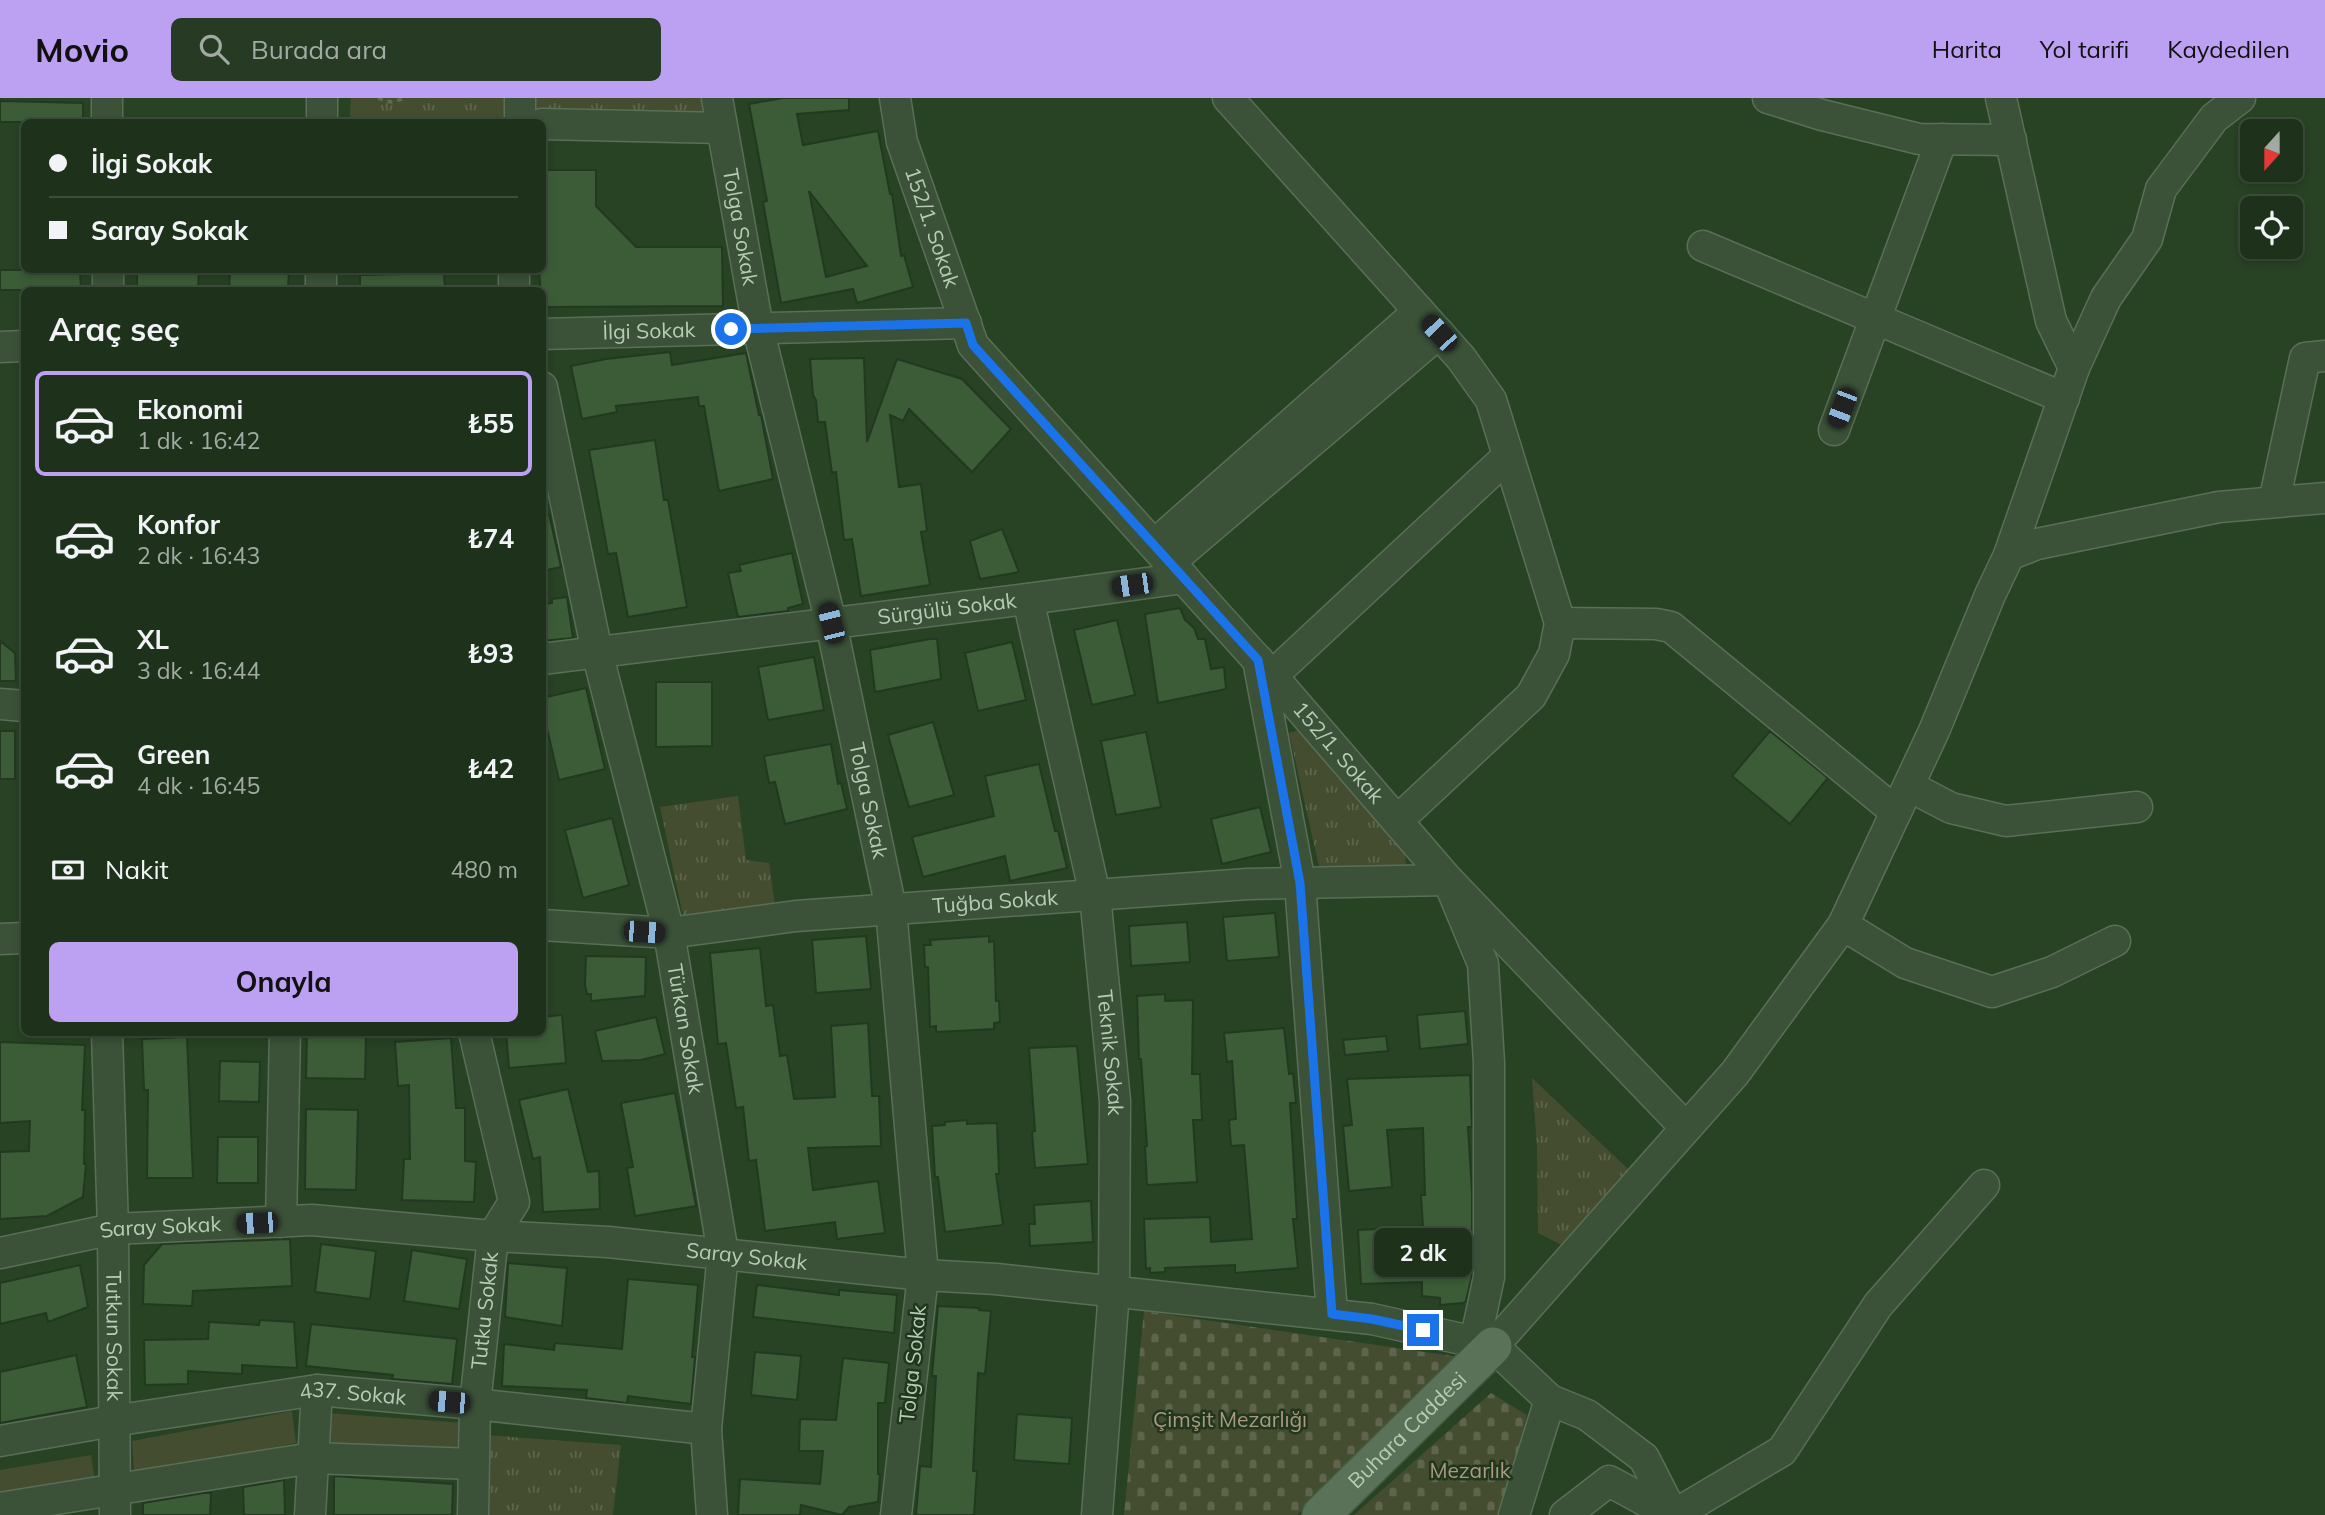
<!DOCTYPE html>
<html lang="tr">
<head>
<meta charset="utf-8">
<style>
  body { margin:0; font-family:Mulish,sans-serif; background:#263a24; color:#f1f3f6; height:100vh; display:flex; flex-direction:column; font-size:26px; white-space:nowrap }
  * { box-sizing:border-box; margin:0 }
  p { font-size:23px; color:#a1aaa3 }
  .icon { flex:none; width:38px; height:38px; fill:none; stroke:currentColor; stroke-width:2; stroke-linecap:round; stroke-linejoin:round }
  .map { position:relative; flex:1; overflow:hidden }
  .drawer { position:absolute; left:21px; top:189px; width:525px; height:749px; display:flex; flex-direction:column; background:#1e321b; border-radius:10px; box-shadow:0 4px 10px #0003,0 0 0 2px #3c4d3a }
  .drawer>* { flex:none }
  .guide { position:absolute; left:21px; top:21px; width:525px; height:154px; border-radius:10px; box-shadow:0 4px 10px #0003,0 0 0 2px #3c4d3a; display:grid; align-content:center; height:154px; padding:0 28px; background:#1e321b }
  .needle { width:46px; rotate:201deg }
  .fabs { position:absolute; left:2240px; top:21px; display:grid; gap:14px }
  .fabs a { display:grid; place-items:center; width:63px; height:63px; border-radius:10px; background:#1e321b; box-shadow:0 4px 10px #0003,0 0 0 2px #3c4d3a; font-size:35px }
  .end { position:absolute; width:32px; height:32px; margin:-16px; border:9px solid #1a73e8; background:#fff; box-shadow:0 0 0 4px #fff }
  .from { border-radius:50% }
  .bubble { position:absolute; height:49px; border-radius:10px; background:#1e321b; box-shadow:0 4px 10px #0003,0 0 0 2px #3c4d3a; font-size:23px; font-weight:700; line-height:49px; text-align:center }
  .car { position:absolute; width:21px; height:42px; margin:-21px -10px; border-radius:9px; box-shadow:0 0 5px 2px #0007; background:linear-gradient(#222 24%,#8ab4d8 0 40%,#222 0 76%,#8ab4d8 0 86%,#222 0) }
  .guide b { display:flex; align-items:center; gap:24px; height:66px; font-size:26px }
  .guide b+b { border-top:2px solid #3c4d3a }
  .guide i { width:18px; height:18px; background:#f1f3f6 }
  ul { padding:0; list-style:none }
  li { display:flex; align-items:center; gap:21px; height:105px; margin:0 14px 10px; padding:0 14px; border:4px solid transparent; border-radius:10px }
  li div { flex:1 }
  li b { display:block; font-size:26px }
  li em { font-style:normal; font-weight:700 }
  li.current { border-color:#bca0f2 }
  li>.icon { width:63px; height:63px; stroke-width:1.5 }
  h2 { padding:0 28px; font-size:32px; line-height:84px }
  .pay { display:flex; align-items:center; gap:18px; height:77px; padding:0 28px; font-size:26px }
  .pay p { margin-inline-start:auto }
  .action { display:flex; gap:14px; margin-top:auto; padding:14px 28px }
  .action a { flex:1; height:80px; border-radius:10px; background:#bca0f2; color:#111; font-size:28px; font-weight:700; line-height:80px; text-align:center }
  header { display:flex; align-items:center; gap:42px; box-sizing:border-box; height:98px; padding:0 35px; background:#bca0f2; color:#111 }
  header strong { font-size:33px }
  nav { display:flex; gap:38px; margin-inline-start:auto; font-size:24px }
  .search { width:490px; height:63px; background:#263a24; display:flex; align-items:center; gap:18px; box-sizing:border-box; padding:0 24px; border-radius:10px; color:#a1aaa3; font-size:26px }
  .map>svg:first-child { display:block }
  .grass { fill:#454d30 }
  .cemetery { fill:url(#cemetery-stones) }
  .park { fill:url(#park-tufts) }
  .building { fill:#3c5c38; stroke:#223920; stroke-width:2; fill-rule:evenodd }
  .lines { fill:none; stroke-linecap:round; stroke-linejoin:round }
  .minor-casing { stroke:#596f57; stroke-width:33 }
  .major-casing { stroke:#445b43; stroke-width:40 }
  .path { stroke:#5e6b51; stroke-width:3.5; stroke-dasharray:5 5; stroke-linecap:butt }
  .minor { stroke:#3b5239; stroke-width:30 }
  .major { stroke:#5a7257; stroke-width:37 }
  .route { stroke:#1a73e8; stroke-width:9 }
  .labels { text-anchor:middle; stroke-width:5; stroke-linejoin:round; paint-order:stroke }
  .street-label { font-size:21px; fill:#b7ccb6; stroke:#20371e }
  .park-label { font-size:21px; fill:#ad9981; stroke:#20371e }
</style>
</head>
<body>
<header>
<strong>Movio</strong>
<div class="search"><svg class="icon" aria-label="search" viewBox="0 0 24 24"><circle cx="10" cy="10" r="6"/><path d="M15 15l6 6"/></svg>Burada ara</div>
<nav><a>Harita</a><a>Yol tarifi</a><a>Kaydedilen</a></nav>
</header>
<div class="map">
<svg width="2325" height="1417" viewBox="0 0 2325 1417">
  <defs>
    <pattern id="cemetery-stones" width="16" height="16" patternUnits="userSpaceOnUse" patternTransform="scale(1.75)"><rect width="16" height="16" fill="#454d30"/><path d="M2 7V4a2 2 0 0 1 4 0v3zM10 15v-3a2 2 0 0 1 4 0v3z" fill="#5e654c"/></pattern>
    <pattern id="park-tufts" width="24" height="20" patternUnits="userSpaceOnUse" patternTransform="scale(1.75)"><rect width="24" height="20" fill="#454d30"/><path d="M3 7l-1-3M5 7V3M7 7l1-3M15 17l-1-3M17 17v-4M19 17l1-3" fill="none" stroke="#5e654c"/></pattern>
  </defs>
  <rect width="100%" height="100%" fill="#284224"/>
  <!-- grass -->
  <path class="grass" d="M292,1313L296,1345L134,1376L132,1343Z
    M328,1315L464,1325L461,1352L326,1349Z
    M91,1357L95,1384L0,1400V1372Z"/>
  <!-- cemetery -->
  <path class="cemetery" d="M1144,1213L1459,1259L1297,1417H1124Z
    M1491,1295L1527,1317L1513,1386L1500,1417H1354Z"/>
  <!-- park -->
  <path class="park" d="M351,0H504V19L350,21Z
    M532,0H704L707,21L532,16Z
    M1299,632L1405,756L1406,768L1320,773L1289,635Z
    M738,698L746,762L769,765L775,807L683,818L660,709Z
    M1532,980L1629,1072L1564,1148L1538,1135L1537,1049Z
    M485,1337L621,1347L613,1417H486Z"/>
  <!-- building -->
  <path class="building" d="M783,0H849V12L797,16L803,47L878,33L890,96H892L901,158L904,157L913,189L857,205L853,191L781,205L763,104L767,103L749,6ZM809,93L867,168L826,179Z
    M0,3L83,5V24H0Z
    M542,72H596V108L636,149H722L723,208L542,209L539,172H542Z
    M0,172H80L81,192H0Z
    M137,172H199L198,192H137Z
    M230,172H289L288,192H229Z
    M444,175L445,192H360V177Z
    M670,254L672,267L746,255L759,317H761L773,381L719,393L704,308H699L698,299L616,308L617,314L582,321L571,268L606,261Z
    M864,260L867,344L897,261L962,281L1011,331L972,374L909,311L903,323L890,317L899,389L921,386L927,433L921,434L930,487L861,498L852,441L844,442L836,374L832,375L825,324H818L816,302L813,297L810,261Z
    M655,342L664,402H668L687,509L628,519L616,455L608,456L589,352Z
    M549,416L561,469L542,473V417Z
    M1002,431L1019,474L980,481L970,443Z
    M792,455L803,506L788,510V513L738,519L728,475L741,473L739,467Z
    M567,499L573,540L542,543V506L552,505V501Z
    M1180,510L1185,522L1194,530L1198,541H1205L1211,571L1224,569L1226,591L1158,605L1145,516Z
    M1117,522L1135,597L1092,607L1074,532Z
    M930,541H937L941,581L875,594L870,552Z
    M0,543L15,555L16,583H0Z
    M1012,544L1026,602L978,613L965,555Z
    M814,559L824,612L768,622L758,569Z
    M656,584H712V648L656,649Z
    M586,590L605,671L559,682L542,609V600Z
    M933,624L954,697L909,709L888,637Z
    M0,633H15V681H0Z
    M1770,633L1828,680L1790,726L1732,678Z
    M1146,634L1161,709L1116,717L1101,643Z
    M831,646L838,686L841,685L847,711L785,726L775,684L769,685L764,658Z
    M1039,666L1055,733H1058L1067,770L1010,783L1005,758L923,779L912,739L994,718L985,678Z
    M1260,709L1271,754L1222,766L1211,721Z
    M612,720L629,787L583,800L565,732Z
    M1275,815L1279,859L1227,863L1223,819Z
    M1187,824L1190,864L1131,868L1129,828Z
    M866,838L871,891L816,895L812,842Z
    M989,838V844L994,843L996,903H999L1000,924L994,925V931L936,934V928L930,929L928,869H925L924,847H931L930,842Z
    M760,850L766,908L773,907L780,958L787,957L794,1001L835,999L831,928L868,925L872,998H879L881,1048L808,1050L813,1092L878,1083L885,1135L837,1141L835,1124L765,1133L756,1062L749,1063L743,1009L736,1010L726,945L718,946L710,855Z
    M586,858L646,859L645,898L591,903V896H587L585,887Z
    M1165,896V903L1193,902L1192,976H1200L1202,1022H1193L1197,1084L1147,1087L1145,1048H1147L1141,961H1139L1137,898Z
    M1465,913L1468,946L1420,951L1417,917Z
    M562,917L566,965L509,970L506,934H542V919Z
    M656,919L665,956L641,962L602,963L595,933Z
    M1284,930L1289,976L1293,975L1296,1005H1290L1297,1121H1293L1298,1170L1235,1175V1167L1165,1170V1174L1150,1175V1170L1146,1171L1144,1121L1210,1119L1211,1144L1252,1141L1244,1047L1231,1048L1229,1022L1236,1021L1232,963L1227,964L1224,935Z
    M307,935L366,937L365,981L306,980Z
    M1386,938L1388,953L1345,957L1343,942Z
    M187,939L193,1080H147L148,992H144L142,941Z
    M451,940L456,1010H465V1063L476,1064L474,1104L402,1102L404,1061H410L409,987L398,988L395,944Z
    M0,944L85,947L82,1012H85L84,1066H86L83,1099L47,1118L0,1121V1054L29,1053L30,1023L0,1025Z
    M1077,948L1088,1066L1035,1070L1032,1034L1035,1033L1029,950Z
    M220,963L260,964L259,1004L219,1003Z
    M1470,977L1472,1029H1468L1472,1094V1177L1466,1203L1463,1205L1440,1207V1200L1422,1198V1184L1361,1186L1358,1132L1423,1129L1421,1097H1425L1423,1030L1387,1032L1392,1089L1349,1093L1343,1028L1352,1027L1347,981Z
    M568,991L588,1074L599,1073L600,1111L543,1114L540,1059L533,1061L519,1002Z
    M675,995L696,1108L635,1118L627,1070L633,1069L621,1005Z
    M306,1011L358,1012L356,1092L305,1091Z
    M967,1022V1026L997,1025L999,1076H996L1003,1127L945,1134L938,1079H935L932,1028L945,1027V1024Z
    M218,1039H258V1085H217Z
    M1091,1103L1093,1144L1030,1148L1029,1126H1035L1034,1107Z
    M290,1141L292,1188L193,1193L192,1208L143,1206L144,1167L162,1146Z
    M321,1146L376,1153L370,1201L315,1194Z
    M412,1152L467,1161L459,1211L404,1203Z
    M508,1165L567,1170L562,1228L505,1219Z
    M80,1167L88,1209L48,1224L46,1215L0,1226V1185Z
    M628,1181L698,1187L692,1259H695L691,1306L628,1298L627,1305L586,1300L587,1292L502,1288L504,1246L554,1252L555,1245L622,1251Z
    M757,1187L839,1197V1192L897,1197L894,1235L753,1219Z
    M938,1208L979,1210V1212L991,1213L985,1276L978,1275L973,1373H977L974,1417H916L920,1368L931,1369L936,1278H932Z
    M260,1222L294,1224L297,1270L242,1267V1276L188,1273V1286L145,1287L144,1242L208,1241L209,1224L259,1227Z
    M311,1226L457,1241L452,1286L392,1281L393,1277L306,1268Z
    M755,1254L801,1258L797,1302L751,1297Z
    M76,1257L87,1309L0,1325V1274Z
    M843,1260L889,1265L885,1305H878V1376H880L878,1404L849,1409L842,1417L801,1407L800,1417H738L740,1381L820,1386L823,1353H799L800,1321L836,1322Z
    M1017,1316L1072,1320L1069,1366L1014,1362Z
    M334,1378L453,1386L452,1417H334Z
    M284,1382L285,1417H244L243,1389Z
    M204,1395H211L210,1417H143V1405Z"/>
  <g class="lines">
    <defs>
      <g id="minor">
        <path d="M107,0V24"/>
        <path d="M520,0V24"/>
        <path id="s1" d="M717,0L758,230L831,525L891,811L923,1177L896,1417"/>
        <path id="s2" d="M895,0L902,44L973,247L1272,578L1448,782L1686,1030"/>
        <path d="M1228,0L1461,260L1491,302L1560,525L1554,556L1531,598L1397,723"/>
        <path d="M1768,0L1822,17L1919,41L2011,42"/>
        <path d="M2001,0L2051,223L2074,270"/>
        <path d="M322,24V0"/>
        <path d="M542,26L722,30"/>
        <path d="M1703,148L2064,300"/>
        <path d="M108,172V192"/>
        <path d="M321,192V172"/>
        <path d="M514,192V172"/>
        <path id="s3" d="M542,236L966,225"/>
        <path d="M0,249L24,248"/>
        <path id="s4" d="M542,289L597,554L669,835L723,1155L706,1331L712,1417"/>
        <path d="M1834,332L1942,41"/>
        <path d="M2274,404L2305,260L2325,258"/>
        <path d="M1154,447L1419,213"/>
        <path d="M2009,457L2037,446L2219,409L2325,400"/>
        <path d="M1170,464L1439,235"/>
        <path id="s5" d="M1028,501L1095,797L1115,1003L1114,1193L1097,1417"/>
        <path d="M1560,525L1656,526L1671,529L1896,714"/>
        <path id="s6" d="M542,561L1028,501L1184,480"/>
        <path d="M1258,562L1300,785L1332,1216"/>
        <path d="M1272,578L1507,359"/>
        <path d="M0,606L24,608"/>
        <path d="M1909,688L1951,710L2006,723L2137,709"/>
        <path id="s7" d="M542,827L669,835L796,818L1248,786L1448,782L1483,866L1489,965V1179L1475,1244"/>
        <path d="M1843,827L1905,865L1992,894L2052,874L2115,843"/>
        <path d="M0,841L24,840"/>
        <path id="s8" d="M107,934L113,1131L115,1417"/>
        <path d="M281,1124L285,934"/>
        <path id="s9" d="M0,1155L113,1131L312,1122L493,1138L608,1144L923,1177L996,1181L1372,1221L1493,1248"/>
        <path d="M1493,1248L1735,975L1843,827L1934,633L1990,497L2009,457L2074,270L2106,200L2147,141L2161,91L2214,20L2240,0"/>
        <path d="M1493,1248L1550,1302L1514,1417"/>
        <path d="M1550,1302L1587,1317L1644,1360L1673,1417"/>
        <path id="s10" d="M0,1343L113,1323L317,1292L475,1306L706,1331"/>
        <path d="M0,1410L312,1360L473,1366"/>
        <path d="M310,1417L317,1292"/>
        <path id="s11" d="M473,1417L475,1306L493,1138L514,1104L474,934"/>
        <path d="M1565,1417L1609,1383L1672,1417"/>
        <path d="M1674,1417L1782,1353L1878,1207L1984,1087"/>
      </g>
      <g id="major">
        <path id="s12" d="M1321,1417L1493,1248"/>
      </g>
    </defs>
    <!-- minor casing -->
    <use href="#minor" class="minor-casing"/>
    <!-- major casing -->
    <use href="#major" class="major-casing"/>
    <!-- path -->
    <path class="path" d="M378,0L391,4L406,0"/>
    <!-- minor -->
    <use href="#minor" class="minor"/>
    <!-- major -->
    <use href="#major" class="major"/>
  </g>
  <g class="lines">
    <!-- route -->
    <path class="route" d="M731,231L966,225L973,247L1258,562L1300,785L1332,1216L1372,1221L1423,1232"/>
  </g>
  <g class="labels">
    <!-- street labels -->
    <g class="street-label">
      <text dy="7" stroke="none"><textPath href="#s1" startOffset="131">Tolga Sokak</textPath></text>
      <text dy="7" stroke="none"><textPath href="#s2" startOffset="135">152/1. Sokak</textPath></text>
      <text dy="7" stroke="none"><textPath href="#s3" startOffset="107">İlgi Sokak</textPath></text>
      <text dy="7" stroke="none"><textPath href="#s6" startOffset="408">Sürgülü Sokak</textPath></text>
      <text dy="7" stroke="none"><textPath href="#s2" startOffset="807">152/1. Sokak</textPath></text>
      <text dy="7" stroke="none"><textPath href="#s1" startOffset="719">Tolga Sokak</textPath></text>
      <text dy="7" stroke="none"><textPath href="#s7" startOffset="455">Tuğba Sokak</textPath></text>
      <text dy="7" stroke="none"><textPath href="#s4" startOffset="658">Türkan Sokak</textPath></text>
      <text dy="7" stroke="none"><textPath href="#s5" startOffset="462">Teknik Sokak</textPath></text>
      <text dy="7" stroke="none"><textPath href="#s9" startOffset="163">Saray Sokak</textPath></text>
      <text dy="7" stroke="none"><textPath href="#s9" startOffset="751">Saray Sokak</textPath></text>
      <text dy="7" stroke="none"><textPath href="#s11" startOffset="205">Tutku Sokak</textPath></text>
      <text dy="7" stroke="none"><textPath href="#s8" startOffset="304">Tutkun Sokak</textPath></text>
      <text transform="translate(913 1266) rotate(-84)" y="7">Tolga Sokak</text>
      <text dy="7" stroke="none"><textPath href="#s10" startOffset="357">437. Sokak</textPath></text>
      <text dy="7" stroke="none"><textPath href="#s12" startOffset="121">Buhara Caddesi</textPath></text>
    </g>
    <!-- park labels -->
    <g class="park-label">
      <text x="1230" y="1329">Çimşit Mezarlığı</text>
      <text x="1470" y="1380">Mezarlık</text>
    </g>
  </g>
</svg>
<div class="fabs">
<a><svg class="needle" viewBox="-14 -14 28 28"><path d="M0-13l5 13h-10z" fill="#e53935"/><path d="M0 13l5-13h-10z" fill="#a1aaa3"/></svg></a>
<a><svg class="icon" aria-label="locate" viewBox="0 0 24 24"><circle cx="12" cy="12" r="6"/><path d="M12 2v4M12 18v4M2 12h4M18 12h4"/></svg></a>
</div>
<i class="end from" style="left:731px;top:231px"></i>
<i class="end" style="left:1423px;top:1232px"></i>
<div class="bubble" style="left:1374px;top:1130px;width:98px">2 dk</div>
<i class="car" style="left:1439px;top:235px;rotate:317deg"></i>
<i class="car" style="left:1842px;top:310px;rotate:201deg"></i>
<i class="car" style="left:1132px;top:487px;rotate:262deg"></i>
<i class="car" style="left:831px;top:525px;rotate:346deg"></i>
<i class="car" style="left:644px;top:834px;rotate:94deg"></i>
<i class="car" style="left:257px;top:1125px;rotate:267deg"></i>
<i class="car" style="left:449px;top:1304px;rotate:275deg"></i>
<div class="guide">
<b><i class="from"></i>İlgi Sokak</b>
<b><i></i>Saray Sokak</b>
</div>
<section class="drawer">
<h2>Araç seç</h2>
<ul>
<li class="current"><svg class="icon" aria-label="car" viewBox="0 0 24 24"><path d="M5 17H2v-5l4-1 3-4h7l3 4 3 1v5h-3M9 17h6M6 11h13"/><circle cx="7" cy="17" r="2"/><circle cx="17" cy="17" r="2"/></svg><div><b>Ekonomi</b><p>1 dk · 16:42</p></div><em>₺55</em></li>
<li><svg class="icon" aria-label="car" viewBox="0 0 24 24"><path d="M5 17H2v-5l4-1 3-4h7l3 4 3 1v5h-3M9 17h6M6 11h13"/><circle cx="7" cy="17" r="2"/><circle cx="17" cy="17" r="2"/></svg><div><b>Konfor</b><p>2 dk · 16:43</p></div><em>₺74</em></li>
<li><svg class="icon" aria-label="car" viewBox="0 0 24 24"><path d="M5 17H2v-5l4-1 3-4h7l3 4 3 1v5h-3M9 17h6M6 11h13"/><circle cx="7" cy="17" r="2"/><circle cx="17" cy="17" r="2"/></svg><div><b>XL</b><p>3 dk · 16:44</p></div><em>₺93</em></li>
<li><svg class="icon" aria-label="car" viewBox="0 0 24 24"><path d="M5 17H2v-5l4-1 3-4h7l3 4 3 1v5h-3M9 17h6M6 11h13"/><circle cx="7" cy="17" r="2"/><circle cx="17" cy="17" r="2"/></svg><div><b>Green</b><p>4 dk · 16:45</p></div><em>₺42</em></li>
</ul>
<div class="pay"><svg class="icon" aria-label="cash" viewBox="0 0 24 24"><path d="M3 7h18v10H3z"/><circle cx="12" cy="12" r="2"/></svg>Nakit<p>480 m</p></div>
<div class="action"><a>Onayla</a></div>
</section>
</div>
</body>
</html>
